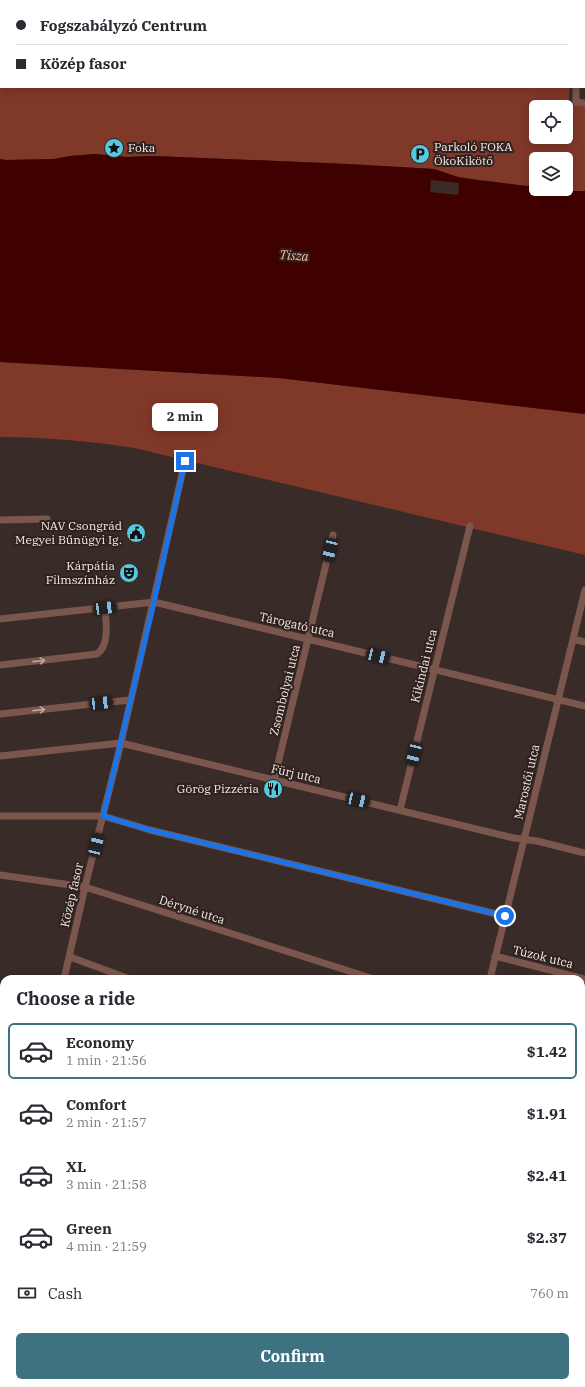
<!DOCTYPE html>
<html lang="en">
<head>
<meta charset="utf-8">
<style>
  body { margin:0; font-family:"IBM Plex Serif",serif; background:#f7f7f7; color:#2b2b33; height:100vh; display:flex; flex-direction:column; font-size:15px; white-space:nowrap }
  * { box-sizing:border-box; margin:0 }
  p { font-size:13px; color:#7c7c81 }
  .icon { flex:none; width:22px; height:22px; fill:none; stroke:currentColor; stroke-width:2; stroke-linecap:round; stroke-linejoin:round }
  .map { position:relative; flex:1; overflow:hidden }
  .side { position:absolute; left:0px; top:975px; width:585px; height:412px; display:flex; flex-direction:column; background:#fff; border-radius:12px 12px 0 0; box-shadow:0 2px 10px #0003 }
  .side>* { flex:none }
  .hud { position:absolute; left:0px; top:0px; width:585px; height:88px; box-shadow:0 2px 10px #0003; display:grid; align-content:center; height:88px; padding:0 16px; background:#fff }
  .tools { position:absolute; left:529px; top:100px; display:grid; gap:8px }
  .tools a { display:grid; place-items:center; width:44px; height:44px; border-radius:6px; background:#fff; box-shadow:0 2px 10px #0003; font-size:20px }
  .end { position:absolute; width:18px; height:18px; margin:-9px; border:5px solid #1a73e8; background:#fff; box-shadow:0 0 0 2px #fff }
  .from { border-radius:50% }
  .bubble { position:absolute; height:28px; border-radius:6px; background:#fff; box-shadow:0 2px 10px #0003; font-size:13px; font-weight:700; line-height:28px; text-align:center }
  .car { position:absolute; width:12px; height:24px; margin:-12px -6px; border-radius:5px; box-shadow:0 0 3px 1px #0007; background:linear-gradient(#222 24%,#8ab4d8 0 40%,#222 0 76%,#8ab4d8 0 86%,#222 0) }
  .hud b { display:flex; align-items:center; gap:14px; height:38px; font-size:15px }
  .hud b+b { border-top:1px solid #e1e1e2 }
  .hud i { width:10px; height:10px; background:#2b2b33 }
  ul { padding:0; list-style:none }
  li { display:flex; align-items:center; gap:12px; height:56px; margin:0 8px 6px; padding:0 8px; border:2px solid transparent; border-radius:6px }
  li div { flex:1 }
  li b { display:block; font-size:15px }
  li em { font-style:normal; font-weight:700 }
  li.on { border-color:#3e7281 }
  li>.icon { width:36px; height:36px; stroke-width:1.5 }
  h2 { padding:0 16px; font-size:18px; line-height:48px }
  .pay { display:flex; align-items:center; gap:10px; height:44px; padding:0 16px; font-size:15px }
  .pay p { margin-inline-start:auto }
  .button { display:flex; gap:8px; margin-top:auto; padding:8px 16px }
  .button a { flex:1; height:46px; border-radius:6px; background:#3e7281; color:#fff; font-size:16px; font-weight:700; line-height:46px; text-align:center }
  .map>svg:first-child { display:block }
  .green { fill:#803829; fill-rule:evenodd }
  .water { fill:#3f0100 }
  .pier { fill:#392b28 }
  .lines { fill:none; stroke-linecap:round; stroke-linejoin:round }
  .minor { stroke:#7b564d; stroke-width:7 }
  .major { stroke:#c67968; stroke-width:9 }
  .oneway { stroke:#bca7a2 }
  .route { stroke:#1a73e8; stroke-width:5 }
  .labels { text-anchor:middle; stroke-width:4; stroke-linejoin:round; paint-order:stroke }
  .poi-label { font-size:12px; fill:#f2e9e7; stroke:#2f211e; text-anchor:end }
  .street-label { font-size:12px; fill:#f2e9e7; stroke:#2f211e }
  .water-label { font-size:13px; font-style:italic; fill:#feb5a4; stroke:#2f211e }
</style>
</head>
<body>
<div class="map">
<svg width="585" height="1387" viewBox="0 0 585 1387">
  <rect width="100%" height="100%" fill="#392b28"/>
  <!-- green -->
  <path class="green" d="M396,0H585V24L584,1Z
    M0,2L1,87H570L568,104L585,106V191H571L560,189H566V159H536V183L527,186L458,177L434,169L348,164L154,156L126,157L95,154L70,156L54,159L6,160L0,159ZM536,107H566V137H536Z
    M0,362L279,378L585,414V555L134,448C88,441 47,437 0,437Z"/>
  <!-- water -->
  <path class="water" d="M95,154L126,157L154,156L348,164L434,169L458,177L476,180L527,186L536,183V189H560L571,191H585V414L279,378L0,362V159L6,160L54,159L70,156Z"/>
  <!-- pier -->
  <path class="pier" d="M431,180L459,183L458,195L430,192Z"/>
  <g class="lines">
    <!-- minor -->
    <path class="minor" d="M343,1V0
      M576,87V102L585,103
      M0,520L47,519
      M0,619L154,602L585,706
      M573,639L585,642
      M0,665L97,654C110,645 106,622 105,608
      M0,714L130,700
      M0,756L121,743L514,838L537,841L585,853
      M274,780L333,535
      M400,810L470,526
      M0,816H103L150,830L505,916
      M0,875L85,887L374,979
      M495,956L585,979
      M70,957L130,979
      M64,979L85,887L121,743L185,461
      M490,979L585,590
      M0,1003L4,1005
      M581,1097L585,1098
      M0,1151L4,1142
      M581,1224L585,1225
      M0,1225L4,1226
      M581,1317L585,1313
      M0,1373L4,1375
      M24,1383L33,1387
      M370,1383L373,1387
      M494,1387L499,1383"/>
    <!-- major -->
    <path class="major" d="M273,0L282,1
      M584,37H585"/>
  </g>
  <!-- one-way arrows -->
  <defs><path id="oneway-shaft" d="M-6 0H5M1.5-3L5.5 0L1.5 3" fill="none" stroke-width="1.6" stroke-linecap="round" stroke-linejoin="round"/></defs>
  <g class="oneway">
    <use href="#oneway-shaft" transform="translate(39 661) rotate(-6)"/>
    <use href="#oneway-shaft" transform="translate(39 710) rotate(-6)"/>
  </g>
  <g class="lines">
    <!-- route -->
    <path class="route" d="M185,461L154,602L103,816L150,830L505,916"/>
  </g>
  <!-- icons -->
  <defs>
    <symbol id="sight-disc" viewBox="-11 -11 22 22"><circle r="9.5" fill="#56c9e1" stroke="#2f211e"/><path d="M0-6L1.8-2.2L6-1.7L2.9 1.2L3.7 5.4L0 3.3L-3.7 5.4L-2.9 1.2L-6-1.7L-1.8-2.2Z" fill="#111"/></symbol>
    <symbol id="parking-disc" viewBox="-11 -11 22 22"><circle r="9.5" fill="#56c9e1" stroke="#2f211e"/><path d="M-3.5-5.5H1a3.5 3.5 0 0 1 0 7H-1V5.5H-3.5ZM-1-3.4V-.6H.8a1.4 1.4 0 0 0 0-2.8Z" fill="#111"/></symbol>
    <symbol id="civic-disc" viewBox="-11 -11 22 22"><circle r="9.5" fill="#56c9e1" stroke="#2f211e"/><path d="M-.6-6.5H3V-4.5H.6V-3L4-1V1h2V6H-6V1h2V-1L-.6-3ZM-1.2 2.5V6h2.4V2.5Z" fill="#111"/></symbol>
    <symbol id="theatre-disc" viewBox="-11 -11 22 22"><circle r="9.5" fill="#56c9e1" stroke="#2f211e"/><path d="M-5-5.5Q0-4 5-5.5V0Q5 5 0 6Q-5 5-5 0ZM-3.3-2.5H-1v1.5H-3.3ZM1-2.5H3.3v1.5H1ZM-2.8 1Q0 5.5 2.8 1Z" fill="#111"/></symbol>
    <symbol id="restaurant-disc" viewBox="-11 -11 22 22"><circle r="9.5" fill="#56c9e1" stroke="#2f211e"/><path d="M-5-6h1v4h1v-4h1v4h1v-4h1v5L-1.5 .5V6h-2V.5L-5-1ZM5-6V6H3V1.5H1.5Q1.5-4 5-6Z" fill="#111"/></symbol>
  </defs>
  <g fill-rule="evenodd">
    <use href="#sight-disc" x="103" y="137" width="22" height="22"/>
    <use href="#parking-disc" x="409" y="143" width="22" height="22"/>
    <use href="#civic-disc" x="125" y="522" width="22" height="22"/>
    <use href="#theatre-disc" x="118" y="562" width="22" height="22"/>
    <use href="#restaurant-disc" x="262" y="778" width="22" height="22"/>
  </g>
  <g class="labels">
    <!-- poi labels -->
    <g class="poi-label">
      <text x="434" y="151" text-anchor="start">Parkoló FOKA<tspan x="434" dy="14">ÖkoKikötő</tspan></text>
      <text x="128" y="152" text-anchor="start">Foka</text>
      <text x="122" y="530">NAV Csongrád<tspan x="122" dy="14">Megyei Bűnügyi Ig.</tspan></text>
      <text x="115" y="570">Kárpátia<tspan x="115" dy="14">Filmszínház</tspan></text>
      <text x="259" y="793">Görög Pizzéria</text>
    </g>
    <!-- street labels -->
    <g class="street-label">
      <text transform="translate(297 625) rotate(13)" y="4">Tárogató utca</text>
      <text transform="translate(424 666) rotate(-76)" y="4">Kikindai utca</text>
      <text transform="translate(285 690) rotate(-76)" y="4">Zsombolyai utca</text>
      <text transform="translate(296 774) rotate(13)" y="4">Fürj utca</text>
      <text transform="translate(527 782) rotate(-77)" y="4">Marostői utca</text>
      <text transform="translate(72 895) rotate(-77)" y="4">Közép fasor</text>
      <text transform="translate(192 910) rotate(18)" y="4">Déryné utca</text>
      <text transform="translate(543 957) rotate(14)" y="4">Túzok utca</text>
    </g>
    <!-- water labels -->
    <g class="water-label">
      <text transform="translate(294 255) rotate(4)" y="5">Tisza</text>
    </g>
  </g>
</svg>
<div class="tools">
<a><svg class="icon" aria-label="locate" viewBox="0 0 24 24"><circle cx="12" cy="12" r="6"/><path d="M12 2v4M12 18v4M2 12h4M18 12h4"/></svg></a>
<a><svg class="icon" aria-label="layers" viewBox="0 0 24 24"><path d="M12 4l9 5-9 5-9-5zM3 14l9 5 9-5"/></svg></a>
</div>
<i class="end from" style="left:505px;top:916px"></i>
<i class="end" style="left:185px;top:461px"></i>
<div class="bubble" style="left:152px;top:403px;width:66px">2 min</div>
<i class="car" style="left:330px;top:550px;rotate:194deg"></i>
<i class="car" style="left:105px;top:608px;rotate:83deg"></i>
<i class="car" style="left:378px;top:656px;rotate:104deg"></i>
<i class="car" style="left:101px;top:703px;rotate:84deg"></i>
<i class="car" style="left:414px;top:754px;rotate:194deg"></i>
<i class="car" style="left:358px;top:800px;rotate:103deg"></i>
<i class="car" style="left:96px;top:845px;rotate:14deg"></i>
<div class="hud">
<b><i class="from"></i>Fogszabályzó Centrum</b>
<b><i></i>Közép fasor</b>
</div>
<section class="side">
<h2>Choose a ride</h2>
<ul>
<li class="on"><svg class="icon" aria-label="car" viewBox="0 0 24 24"><path d="M5 17H2v-5l4-1 3-4h7l3 4 3 1v5h-3M9 17h6M6 11h13"/><circle cx="7" cy="17" r="2"/><circle cx="17" cy="17" r="2"/></svg><div><b>Economy</b><p>1 min · 21:56</p></div><em>$1.42</em></li>
<li><svg class="icon" aria-label="car" viewBox="0 0 24 24"><path d="M5 17H2v-5l4-1 3-4h7l3 4 3 1v5h-3M9 17h6M6 11h13"/><circle cx="7" cy="17" r="2"/><circle cx="17" cy="17" r="2"/></svg><div><b>Comfort</b><p>2 min · 21:57</p></div><em>$1.91</em></li>
<li><svg class="icon" aria-label="car" viewBox="0 0 24 24"><path d="M5 17H2v-5l4-1 3-4h7l3 4 3 1v5h-3M9 17h6M6 11h13"/><circle cx="7" cy="17" r="2"/><circle cx="17" cy="17" r="2"/></svg><div><b>XL</b><p>3 min · 21:58</p></div><em>$2.41</em></li>
<li><svg class="icon" aria-label="car" viewBox="0 0 24 24"><path d="M5 17H2v-5l4-1 3-4h7l3 4 3 1v5h-3M9 17h6M6 11h13"/><circle cx="7" cy="17" r="2"/><circle cx="17" cy="17" r="2"/></svg><div><b>Green</b><p>4 min · 21:59</p></div><em>$2.37</em></li>
</ul>
<div class="pay"><svg class="icon" aria-label="cash" viewBox="0 0 24 24"><path d="M3 7h18v10H3z"/><circle cx="12" cy="12" r="2"/></svg>Cash<p>760 m</p></div>
<div class="button"><a>Confirm</a></div>
</section>
</div>
</body>
</html>
